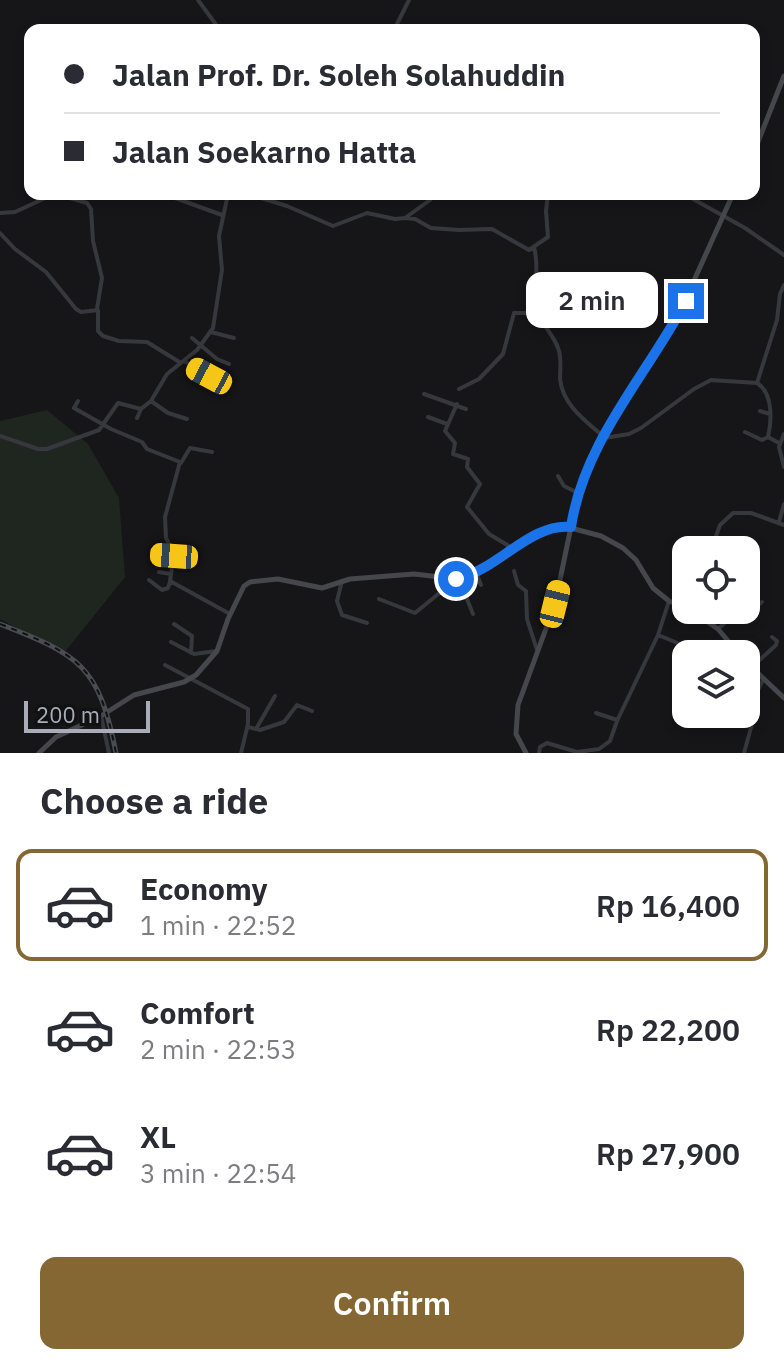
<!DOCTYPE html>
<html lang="en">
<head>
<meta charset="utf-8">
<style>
  body { margin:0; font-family:"IBM Plex Sans",sans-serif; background:#f7f7f7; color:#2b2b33; height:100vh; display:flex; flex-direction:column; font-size:30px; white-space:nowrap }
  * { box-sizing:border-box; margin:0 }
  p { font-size:26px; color:#7c7c81 }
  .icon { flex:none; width:44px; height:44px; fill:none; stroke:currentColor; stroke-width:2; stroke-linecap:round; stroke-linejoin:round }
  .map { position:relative; height:753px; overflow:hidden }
  .details { display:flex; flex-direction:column; background:#fff; flex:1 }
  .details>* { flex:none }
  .banner { position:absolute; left:24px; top:24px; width:736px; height:176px; border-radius:16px; box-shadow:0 4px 12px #0003; display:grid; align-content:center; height:176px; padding:0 40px; background:#fff }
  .fabs { position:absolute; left:672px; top:536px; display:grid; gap:16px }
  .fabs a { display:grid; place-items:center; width:88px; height:88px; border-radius:16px; background:#fff; box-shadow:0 4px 12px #0003; font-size:40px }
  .scale { position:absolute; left:24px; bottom:20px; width:126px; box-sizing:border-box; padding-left:8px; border:4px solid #a8adb8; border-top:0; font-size:22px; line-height:28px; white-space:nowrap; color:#a8adb8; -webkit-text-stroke:6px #111113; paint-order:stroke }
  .end { position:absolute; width:36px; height:36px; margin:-18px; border:10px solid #1a73e8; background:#fff; box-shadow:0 0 0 4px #fff }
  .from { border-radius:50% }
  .bubble { position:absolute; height:56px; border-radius:16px; background:#fff; box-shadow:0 4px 12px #0003; font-size:26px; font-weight:600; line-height:56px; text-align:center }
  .car { position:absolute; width:24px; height:48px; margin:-24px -12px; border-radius:10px; box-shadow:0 0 6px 2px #0007; background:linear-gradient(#f5c518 24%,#345 0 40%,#f5c518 0 76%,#345 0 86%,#f5c518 0) }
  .banner b { display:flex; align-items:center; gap:28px; height:76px; font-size:30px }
  .banner b+b { border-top:2px solid #e1e1e2 }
  .banner i { width:20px; height:20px; background:#2b2b33 }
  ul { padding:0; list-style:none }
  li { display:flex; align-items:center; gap:24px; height:112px; margin:0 16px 12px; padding:0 24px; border:4px solid transparent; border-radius:16px }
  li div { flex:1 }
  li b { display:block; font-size:30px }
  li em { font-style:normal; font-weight:600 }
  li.on { border-color:#856733 }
  li>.icon { width:72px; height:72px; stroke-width:1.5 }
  h2 { padding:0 40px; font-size:36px; line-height:96px }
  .primary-button { display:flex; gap:16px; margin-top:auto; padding:16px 40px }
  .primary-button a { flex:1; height:92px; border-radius:16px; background:#856733; color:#fff; font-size:32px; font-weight:600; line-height:92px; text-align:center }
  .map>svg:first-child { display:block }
  .green { fill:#1e261f }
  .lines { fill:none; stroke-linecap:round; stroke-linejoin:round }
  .street { stroke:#37383d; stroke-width:4 }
  .secondary { stroke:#45474d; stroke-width:5 }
  .rail-casing { stroke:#4a4c52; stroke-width:5 }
  .rail { stroke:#111113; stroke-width:2; stroke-dasharray:6; stroke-linecap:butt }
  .route { stroke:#1a73e8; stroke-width:10 }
</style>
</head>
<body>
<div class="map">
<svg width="784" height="753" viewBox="0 0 784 753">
  <rect width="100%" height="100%" fill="#161618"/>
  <!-- green -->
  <path class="green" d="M47,410L88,444L119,498L125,577L64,653L0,619V421Z"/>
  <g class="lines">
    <!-- street -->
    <path class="street" d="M198,0L220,30
      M396,26L432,30
      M397,30L396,26L409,0
      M56,194L87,203L91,209L93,241L102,278L97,309
      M164,194L222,215
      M248,194L287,206L333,226L367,213L395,219L405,218
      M431,194L430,200L405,218L415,219L431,228L459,230L492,229L529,250L548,237L546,211L548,194
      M684,194L745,228L784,255
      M271,201L277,194
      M0,213L15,212L54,194
      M0,233L15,249L46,272L76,309L81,312L98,310V331L103,336L119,341L147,342L181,363
      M534,247C540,270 533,282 536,303C540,326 552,331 558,348C562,357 560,369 560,379C563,406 586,421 605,438L629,434L641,428L694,389L711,380L757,383L777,320L780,294L784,285
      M211,332L234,338
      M192,338L217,359L229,364
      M184,361L209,376
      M757,383C773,393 772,420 768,437
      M459,389L479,379L503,354L514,313H538
      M424,394L466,409
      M78,401L74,408L111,429L142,442L147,449L180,462L165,517L166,538L174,554L170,581L230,614
      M151,401L168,413L187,419
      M457,404L445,431L455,443L453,454L468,459L467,467L480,484L467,507L489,534L514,549
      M760,411L770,414
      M428,417L447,424
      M137,418L141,409
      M745,432L762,440L768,437L779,443
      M784,434L779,447L784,467
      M0,436L38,449H47L99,430L118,403L141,409L151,401L167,374L197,350L213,328L222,270L219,236L228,194
      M181,463L190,448L212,452
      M558,476L564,486L578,493
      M779,522L784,504
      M711,550L720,525L733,513H751L784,525
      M154,555L174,556
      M514,571L518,585L526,591L527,619L537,650
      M159,572L171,574
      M476,572L481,585
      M459,579L473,614
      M149,580L162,590L168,588L170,582
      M342,581L337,601L342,615L367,623
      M379,599L415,613L448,586L453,578
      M746,606H757L762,602
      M174,624L192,636L191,653
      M718,629L739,610
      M658,635L692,649
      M171,642L194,654L217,651
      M165,665L248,709V724L241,753
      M751,668L776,645L777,641L772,637
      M596,713L617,720
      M101,716L109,753
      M248,727L260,730L284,722L297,705L312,711
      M256,729L275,696
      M539,753L540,747L547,743L577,752L599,749L610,741L617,721L658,635L669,601
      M744,753L757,706V692L763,680"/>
    <!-- secondary -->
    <path class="secondary" d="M754,152L784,76
      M690,610L718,629L739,654
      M746,662L784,698
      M39,753L56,737L101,716L134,695L184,682L196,675L217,651L228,619L244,586L250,582L278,579L322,588L350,579L414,574L458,579L544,532L563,526L601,536L623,548L636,560L653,588L669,601L686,608
      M526,753L516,734L518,705L555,604L578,493L585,474L634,383L656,353L678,316L733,194"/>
    <defs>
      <path id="rail" d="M0,624C80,655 99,666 116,753"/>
    </defs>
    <!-- rail casing -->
    <use href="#rail" class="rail-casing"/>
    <!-- rail -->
    <use href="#rail" class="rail"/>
  </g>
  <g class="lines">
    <!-- route -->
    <path class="route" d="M456,579C495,572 531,522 571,527C584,441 647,375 686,301"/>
  </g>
</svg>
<div class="fabs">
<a><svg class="icon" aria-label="locate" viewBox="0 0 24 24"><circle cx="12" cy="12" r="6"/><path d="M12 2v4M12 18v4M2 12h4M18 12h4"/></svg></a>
<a><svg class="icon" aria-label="layers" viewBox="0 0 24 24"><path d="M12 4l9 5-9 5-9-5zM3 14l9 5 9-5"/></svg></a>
</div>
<div class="scale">200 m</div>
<i class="end from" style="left:456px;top:579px"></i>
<i class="end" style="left:686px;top:301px"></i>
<div class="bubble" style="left:526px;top:272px;width:132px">2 min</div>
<i class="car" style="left:209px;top:376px;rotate:298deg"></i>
<i class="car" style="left:174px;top:556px;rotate:274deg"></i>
<i class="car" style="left:555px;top:604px;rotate:14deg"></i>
<div class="banner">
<b><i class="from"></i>Jalan Prof. Dr. Soleh Solahuddin</b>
<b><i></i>Jalan Soekarno Hatta</b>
</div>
</div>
<section class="details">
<h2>Choose a ride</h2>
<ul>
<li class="on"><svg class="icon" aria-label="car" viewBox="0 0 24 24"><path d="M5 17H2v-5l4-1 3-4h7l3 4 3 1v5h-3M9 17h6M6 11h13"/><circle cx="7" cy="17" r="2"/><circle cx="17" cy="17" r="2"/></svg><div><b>Economy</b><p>1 min · 22:52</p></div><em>Rp 16,400</em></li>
<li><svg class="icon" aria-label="car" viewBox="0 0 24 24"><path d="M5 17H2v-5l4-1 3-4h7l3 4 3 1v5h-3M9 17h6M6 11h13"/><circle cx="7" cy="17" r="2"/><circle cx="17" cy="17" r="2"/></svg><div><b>Comfort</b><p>2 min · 22:53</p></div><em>Rp 22,200</em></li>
<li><svg class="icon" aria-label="car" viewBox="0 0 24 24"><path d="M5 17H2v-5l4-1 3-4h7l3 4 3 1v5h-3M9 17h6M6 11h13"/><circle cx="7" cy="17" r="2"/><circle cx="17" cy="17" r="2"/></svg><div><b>XL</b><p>3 min · 22:54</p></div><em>Rp 27,900</em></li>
</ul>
<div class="primary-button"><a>Confirm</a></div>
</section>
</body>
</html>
